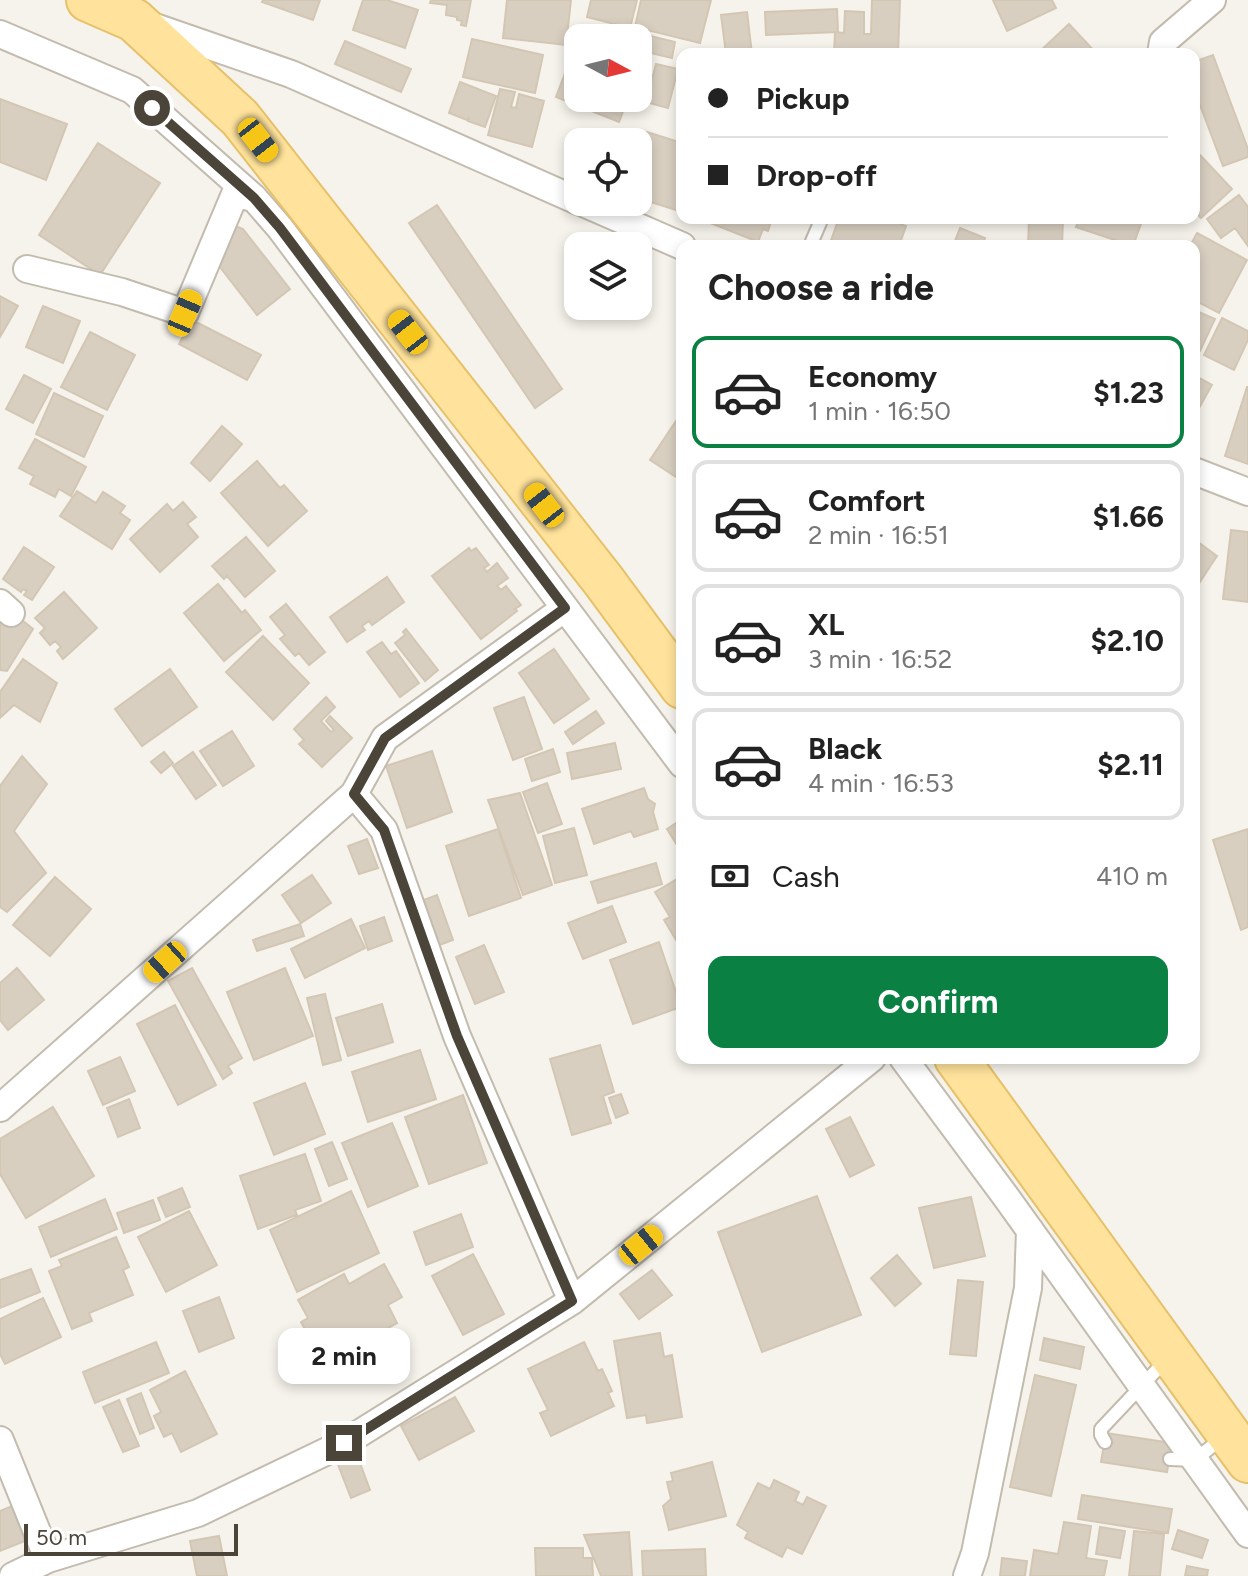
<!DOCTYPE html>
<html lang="en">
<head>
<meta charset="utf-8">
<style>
  body { margin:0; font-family:Figtree,sans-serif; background:#f2f2f2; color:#222; height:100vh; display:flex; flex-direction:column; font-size:30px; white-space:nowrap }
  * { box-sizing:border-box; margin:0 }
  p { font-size:26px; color:#767676 }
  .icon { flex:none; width:44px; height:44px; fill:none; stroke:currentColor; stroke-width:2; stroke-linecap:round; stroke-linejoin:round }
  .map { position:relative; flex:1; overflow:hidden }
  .side { position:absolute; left:676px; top:240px; width:524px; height:824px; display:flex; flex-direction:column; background:#fff; border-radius:16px; box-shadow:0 4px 12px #0003 }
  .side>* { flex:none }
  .guide { position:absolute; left:676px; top:48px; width:524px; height:176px; border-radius:16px; box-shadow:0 4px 12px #0003; display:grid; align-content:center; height:176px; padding:0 32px; background:#fff }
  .needle { width:52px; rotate:97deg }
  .fabs { position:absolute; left:564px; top:24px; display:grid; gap:16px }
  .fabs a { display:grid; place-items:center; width:88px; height:88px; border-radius:16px; background:#fff; box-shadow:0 4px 12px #0003; font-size:40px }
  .scale { position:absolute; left:24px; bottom:20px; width:214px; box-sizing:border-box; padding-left:8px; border:4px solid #4b4439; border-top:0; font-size:22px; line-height:28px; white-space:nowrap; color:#4b4439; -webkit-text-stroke:6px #fff; paint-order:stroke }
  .end { position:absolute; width:36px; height:36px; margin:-18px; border:10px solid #4b4439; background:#fff; box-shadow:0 0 0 4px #fff }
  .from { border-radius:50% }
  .bubble { position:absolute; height:56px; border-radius:16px; background:#fff; box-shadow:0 4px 12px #0003; font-size:26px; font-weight:700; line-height:56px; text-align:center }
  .car { position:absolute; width:24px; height:48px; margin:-24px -12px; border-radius:10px; box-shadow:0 0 6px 2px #0007; background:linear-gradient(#f5c518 24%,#345 0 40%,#f5c518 0 76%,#345 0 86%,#f5c518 0) }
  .guide b { display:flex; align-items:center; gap:28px; height:76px; font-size:30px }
  .guide b+b { border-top:2px solid #e0e0e0 }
  .guide i { width:20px; height:20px; background:#222 }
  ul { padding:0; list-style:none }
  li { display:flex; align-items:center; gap:24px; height:112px; margin:0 16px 12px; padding:0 16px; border:4px solid #e0e0e0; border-radius:16px }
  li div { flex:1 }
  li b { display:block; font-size:30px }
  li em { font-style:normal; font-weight:700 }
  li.selected { border-color:#0b8043 }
  li>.icon { width:72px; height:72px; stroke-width:1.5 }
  h2 { padding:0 32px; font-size:36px; line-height:96px }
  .pay { display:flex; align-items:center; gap:20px; height:88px; padding:0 32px; font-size:30px }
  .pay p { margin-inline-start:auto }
  .cta { display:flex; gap:16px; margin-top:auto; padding:16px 32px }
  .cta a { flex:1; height:92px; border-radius:16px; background:#0b8043; color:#fff; font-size:32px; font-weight:700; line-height:92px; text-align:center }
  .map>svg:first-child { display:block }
  .building { fill:#d8cfc1; stroke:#d3c7b4; stroke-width:2 }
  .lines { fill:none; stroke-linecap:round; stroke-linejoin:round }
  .service-casing { stroke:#c2bbae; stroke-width:16 }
  .minor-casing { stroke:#c2bbae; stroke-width:30 }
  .primary-casing { stroke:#e6c16a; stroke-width:46 }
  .service { stroke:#fff; stroke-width:12 }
  .minor { stroke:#fff; stroke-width:26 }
  .primary { stroke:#ffe39c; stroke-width:42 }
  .route { stroke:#4b4439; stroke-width:10 }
</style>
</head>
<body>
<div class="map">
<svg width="1248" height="1576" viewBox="0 0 1248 1576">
  <rect width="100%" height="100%" fill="#f6f3ec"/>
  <!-- building -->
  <path class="building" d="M263,0H320L313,20L262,2Z
    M363,0H387L418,10L405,48L353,30Z
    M431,0H471L466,26L461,25L462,21L457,20V17L446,15L447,5L430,3Z
    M507,0H571L566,45L503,38Z
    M591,0H637L630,28L587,17Z
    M641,0H711L700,43L635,27Z
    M872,0H900L898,54H834L835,32L844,33L845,11L864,12V34H871Z
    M993,0H1052L1056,8L1007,31Z
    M837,9L838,32L766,35L765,12Z
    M747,12L752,54H726L721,15Z
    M1069,24L1097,54H1037Z
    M630,31L675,42L672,58L638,50V38H628Z
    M472,39L543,55L535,93L463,77Z
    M578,39V98H628L619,122L556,97Z
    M345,41L411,69L401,92L335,64Z
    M1213,55L1248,149V157L1223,166L1194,89V62Z
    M656,64L678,69L668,108L646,102Z
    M460,82L496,96L485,127L468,121L469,117L467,120L449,113Z
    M500,89L515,92L511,107L516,108L519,94L544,101L532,147L488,135Z
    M0,99L67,124L46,180L0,162Z
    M647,132L682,143V212L638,198V160Z
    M98,143L160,183L100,275L39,235Z
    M1200,155L1232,189L1201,218L1194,210V160Z
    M1239,195L1248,207V246L1235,228L1221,238L1207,219Z
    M437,205L562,389L535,408L409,223Z
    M698,218H772L768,231L763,229L758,242Z
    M839,218H883L906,226L899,246H829Z
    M1029,218H1063L1062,246H1028Z
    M1079,218H1143L1133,246L1076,227Z
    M238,227L243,229L290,289L257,315L216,262L233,229Z
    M960,228L985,238L982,246H953Z
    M1197,233L1247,260L1219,313L1194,300V246H1190Z
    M0,296L18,306L0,337Z
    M43,306L80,321L63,363L26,347Z
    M1194,310L1215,319L1200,351L1194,348Z
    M1222,318L1248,331V340L1234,370L1204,355Z
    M192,320L261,355L247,380L179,344Z
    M90,332L135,355L107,410L61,387Z
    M24,375L51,389L33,423L6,409Z
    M1194,375L1212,385L1194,417Z
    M1247,387H1248V464L1225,456Z
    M54,393L103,416L84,457L36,434Z
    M678,418L682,421V481L650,460Z
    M222,426L242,444L210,481L191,463Z
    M35,439L86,467L71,496L59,489L55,497L30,484L34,476L19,468Z
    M257,461L280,488L284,485L307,511L268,546L221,493Z
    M77,491L96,503L103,492L125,506L120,513L130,520L112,549L60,516Z
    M183,502L196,517L187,524L198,537L160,572L130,539L167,504L173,511Z
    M1231,530L1248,532V602L1223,599Z
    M246,537L275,571L245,597L227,576L224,579L212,566Z
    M1194,539L1217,556L1194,591Z
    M24,547L54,567L32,600L24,595L27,591L23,589L21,592L3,579Z
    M469,548L471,551L476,548L489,565L484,568L487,572L497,563L508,578L497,586L501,590L506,586L521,605L515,609L517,611L481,639L432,576Z
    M387,577L404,602L372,625L369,621L362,626L365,630L347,642L330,617Z
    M218,584L242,613L245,610L261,630L224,661L184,613Z
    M64,592L97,628L63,659L57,651L61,647L55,641L50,645L40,633L45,628L35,618Z
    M0,602L33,629L7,671L0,670Z
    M286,604L325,652L309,665L299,653L295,656L280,639L285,635L270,617Z
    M406,629L438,670L425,681L395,643L405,635L403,632Z
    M263,636L309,683L273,720L226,672Z
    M382,642L391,654L396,651L419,683L400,697L367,652Z
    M554,649L589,699L554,723L519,673Z
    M23,659L57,683L40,722L14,705L0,718V692Z
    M170,669L197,707L142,746L115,709Z
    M326,697L335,707L321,721L331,732L334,730L326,721L330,716L352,738L322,767L299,744L304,740L294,729Z
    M524,697L542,749L513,760L494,708Z
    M596,711L604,723L573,744L565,732Z
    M232,731L254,766L223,786L200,751Z
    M615,743L621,769L572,779L567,753Z
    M553,749L560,772L532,781L525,759Z
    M432,751L452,812L407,828L386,766Z
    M164,752L173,763L161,773L151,762Z
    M193,752L216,785L196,799L173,766Z
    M22,756L47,784L14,831L46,873L7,912L0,907V786Z
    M547,783L562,824L538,833L523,792Z
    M644,788L648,799L655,804L653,812L658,829L634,837L631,831L594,844L582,809Z
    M520,793L552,885L523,895L488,800Z
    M682,819V853L667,829Z
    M574,828L587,875L555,883L543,836Z
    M498,829L521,898L469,916L446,846Z
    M1248,829V927L1241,930L1213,840Z
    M367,839L378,868L359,874L348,846Z
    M656,863L662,884L598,903L591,882Z
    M312,875L331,903L301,923L282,895Z
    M682,876V950L664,920L670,917L655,892Z
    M55,877L91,909L50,956L13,925Z
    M437,895L453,940L437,946L421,901Z
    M612,906L626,942L583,959L568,923Z
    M384,917L392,941L368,950L360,926Z
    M351,919L365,948L305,978L291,949Z
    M300,924L304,936L257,951L253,940Z
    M659,942L681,1007L633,1024L610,960Z
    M484,945L504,992L475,1004L456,957Z
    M17,968L44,1000L8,1030L0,1020V983Z
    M192,968L242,1058L228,1066L232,1073L223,1079L168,981Z
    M285,968L313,1036L254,1060L227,992Z
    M325,994L341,1060L323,1065L307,998Z
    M382,1004L393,1042L348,1056L336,1018Z
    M175,1005L216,1085L178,1105L137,1024Z
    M600,1045L614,1092L603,1096L611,1123L572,1135L550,1059Z
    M420,1050L436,1099L368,1122L352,1072Z
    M120,1057L135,1091L103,1105L88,1071Z
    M305,1083L325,1134L274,1155L254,1103Z
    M621,1094L628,1113L616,1118L609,1098Z
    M463,1095L487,1163L429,1184L405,1117Z
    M129,1099L140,1128L118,1137L107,1108Z
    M53,1107L94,1176L26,1218L0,1174V1139Z
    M850,1117L874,1165L850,1177L826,1129Z
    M392,1123L418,1186L368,1207L342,1143Z
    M332,1142L347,1179L329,1186L315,1149Z
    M305,1154L321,1201L295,1210L297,1215L258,1229L240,1176Z
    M182,1188L190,1207L166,1217L158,1198Z
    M351,1191L379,1253L297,1292L270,1230Z
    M817,1196L861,1315L762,1352L718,1232Z
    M971,1197L985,1256L934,1268L919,1208Z
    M105,1199L117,1229L51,1257L39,1227Z
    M153,1200L160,1220L124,1233L117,1213Z
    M189,1211L217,1265L166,1292L138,1237Z
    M461,1214L473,1247L426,1265L414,1232Z
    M116,1237L129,1267L123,1270L133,1295L89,1313L92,1321L72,1329L49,1271L62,1266L59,1260Z
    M473,1254L504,1314L463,1335L432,1276Z
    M897,1255L921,1284L895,1306L871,1278Z
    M384,1264L402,1297L388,1305L397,1323L361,1343L355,1333L319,1353L301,1322L308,1318L298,1300L344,1274L349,1284Z
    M31,1269L40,1292L0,1308V1280Z
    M652,1270L672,1295L639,1319L620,1294Z
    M958,1280L983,1282L976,1356L950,1354Z
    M219,1297L234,1338L199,1352L183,1311Z
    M43,1298L61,1337L5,1364L0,1354V1319Z
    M660,1333L664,1357L672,1355L682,1417L647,1423L646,1415L627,1418L614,1341Z
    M1044,1338L1084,1347L1080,1369L1040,1360Z
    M156,1342L169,1373L95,1403L83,1372Z
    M584,1342L598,1371L602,1369L612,1391L608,1393L614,1406L551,1436L540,1413L548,1410L528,1369Z
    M185,1371L217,1434L181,1452L172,1433L164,1437L154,1416L161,1412L150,1390Z
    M1035,1375L1076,1385L1051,1496L1010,1487Z
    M141,1393L154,1428L140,1434L127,1399Z
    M455,1397L474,1431L419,1460L401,1426Z
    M119,1400L139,1446L123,1452L103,1407Z
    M1106,1433L1172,1443L1167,1472L1101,1462Z
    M357,1455L370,1490L351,1498L337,1462Z
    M712,1462L726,1516L669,1530L663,1506L671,1499L667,1482L673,1481L671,1473Z
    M774,1480L799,1492L795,1501L803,1505L807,1497L826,1506L802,1554L787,1547L782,1557L745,1538L748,1532L737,1525L758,1483L770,1489Z
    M1082,1495L1172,1509L1168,1533L1078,1519Z
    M12,1506L25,1541L0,1551V1511Z
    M1064,1522L1091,1526L1086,1558L1107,1561L1104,1576H1030L1034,1550L1058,1554Z
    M1100,1527L1125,1531L1120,1558L1096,1554Z
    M1178,1530L1208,1540L1202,1558L1172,1549Z
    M1134,1531L1164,1534L1160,1576H1129Z
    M629,1532L632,1576H601L584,1535Z
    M219,1536L227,1576H197L190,1541Z
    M535,1548H583V1558H592L593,1576H536Z
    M705,1549L706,1576H643L642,1551Z
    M1002,1558L1027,1561L1025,1576H1000Z
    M1187,1566L1208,1570L1207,1576H1185Z"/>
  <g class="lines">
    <defs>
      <path id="service" d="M810,246L822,218
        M1105,1442L1101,1435V1429L1166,1360
        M1170,1459L1195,1460L1222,1438"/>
      <path id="minor" d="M152,26L291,74L578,201
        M0,34L132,90L254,198L280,228L682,764
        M1161,54L1163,42L1212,0
        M581,202L682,246
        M27,269L122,292L185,313L235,194L254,198
        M1194,471L1248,492
        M0,603L11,613
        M354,794L384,830L457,1036L572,1301
        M903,1058L1006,1197L1248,1534
        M0,1108L354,794L385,738L565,608
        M0,1440L48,1559
        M13,1576L48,1559L198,1513L344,1443L572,1301L872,1058
        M967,1576L975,1553L1028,1288L1030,1230"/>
      <path id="primary" d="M88,0L134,20L240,118L603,580L682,687
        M956,1058L1248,1461"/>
    </defs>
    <!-- service casing -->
    <use href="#service" class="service-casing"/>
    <!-- minor casing -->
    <use href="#minor" class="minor-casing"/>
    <!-- primary casing -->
    <use href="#primary" class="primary-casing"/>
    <!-- service -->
    <use href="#service" class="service"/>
    <!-- minor -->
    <use href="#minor" class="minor"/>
    <!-- primary -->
    <use href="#primary" class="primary"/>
  </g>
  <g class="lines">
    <!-- route -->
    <path class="route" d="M152,108L254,198L280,228L565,608L385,738L354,794L384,830L457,1036L572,1301L344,1443"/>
  </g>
</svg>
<div class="fabs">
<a><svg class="needle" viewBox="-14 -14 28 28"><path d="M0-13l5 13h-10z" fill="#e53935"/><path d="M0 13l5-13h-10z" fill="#767676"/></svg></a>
<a><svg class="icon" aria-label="locate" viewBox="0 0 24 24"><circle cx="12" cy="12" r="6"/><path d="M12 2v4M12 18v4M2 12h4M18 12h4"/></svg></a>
<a><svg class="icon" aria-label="layers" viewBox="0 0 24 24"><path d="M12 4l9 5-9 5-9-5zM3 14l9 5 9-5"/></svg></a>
</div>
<div class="scale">50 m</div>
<i class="end from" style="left:152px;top:108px"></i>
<i class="end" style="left:344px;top:1443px"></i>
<div class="bubble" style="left:278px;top:1328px;width:132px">2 min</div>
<i class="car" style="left:258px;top:140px;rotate:142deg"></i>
<i class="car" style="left:185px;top:313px;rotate:23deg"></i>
<i class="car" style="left:408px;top:332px;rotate:322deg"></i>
<i class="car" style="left:544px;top:505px;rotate:322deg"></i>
<i class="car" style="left:165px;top:962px;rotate:228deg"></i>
<i class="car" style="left:641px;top:1245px;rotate:51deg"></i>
<div class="guide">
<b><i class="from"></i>Pickup</b>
<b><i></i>Drop-off</b>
</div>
<section class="side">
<h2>Choose a ride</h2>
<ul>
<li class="selected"><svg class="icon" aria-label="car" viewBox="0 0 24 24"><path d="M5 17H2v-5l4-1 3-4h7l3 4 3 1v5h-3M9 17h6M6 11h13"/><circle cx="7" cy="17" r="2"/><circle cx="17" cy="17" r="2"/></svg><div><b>Economy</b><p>1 min · 16:50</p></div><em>$1.23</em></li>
<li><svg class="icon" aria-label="car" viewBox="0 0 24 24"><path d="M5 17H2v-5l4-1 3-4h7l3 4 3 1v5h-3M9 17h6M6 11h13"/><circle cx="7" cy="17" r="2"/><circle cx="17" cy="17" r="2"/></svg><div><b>Comfort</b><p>2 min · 16:51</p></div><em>$1.66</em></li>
<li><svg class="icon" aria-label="car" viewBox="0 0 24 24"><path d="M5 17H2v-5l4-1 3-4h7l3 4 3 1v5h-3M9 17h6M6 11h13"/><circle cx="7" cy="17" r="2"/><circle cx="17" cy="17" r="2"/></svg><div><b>XL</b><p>3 min · 16:52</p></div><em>$2.10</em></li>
<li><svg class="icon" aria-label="car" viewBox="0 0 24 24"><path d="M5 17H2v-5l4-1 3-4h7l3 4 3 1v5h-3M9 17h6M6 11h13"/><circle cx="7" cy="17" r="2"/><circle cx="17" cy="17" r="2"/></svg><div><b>Black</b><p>4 min · 16:53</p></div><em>$2.11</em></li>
</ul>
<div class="pay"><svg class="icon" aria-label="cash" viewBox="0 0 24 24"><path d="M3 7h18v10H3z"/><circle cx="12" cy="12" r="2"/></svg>Cash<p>410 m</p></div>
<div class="cta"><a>Confirm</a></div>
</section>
</div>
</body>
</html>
